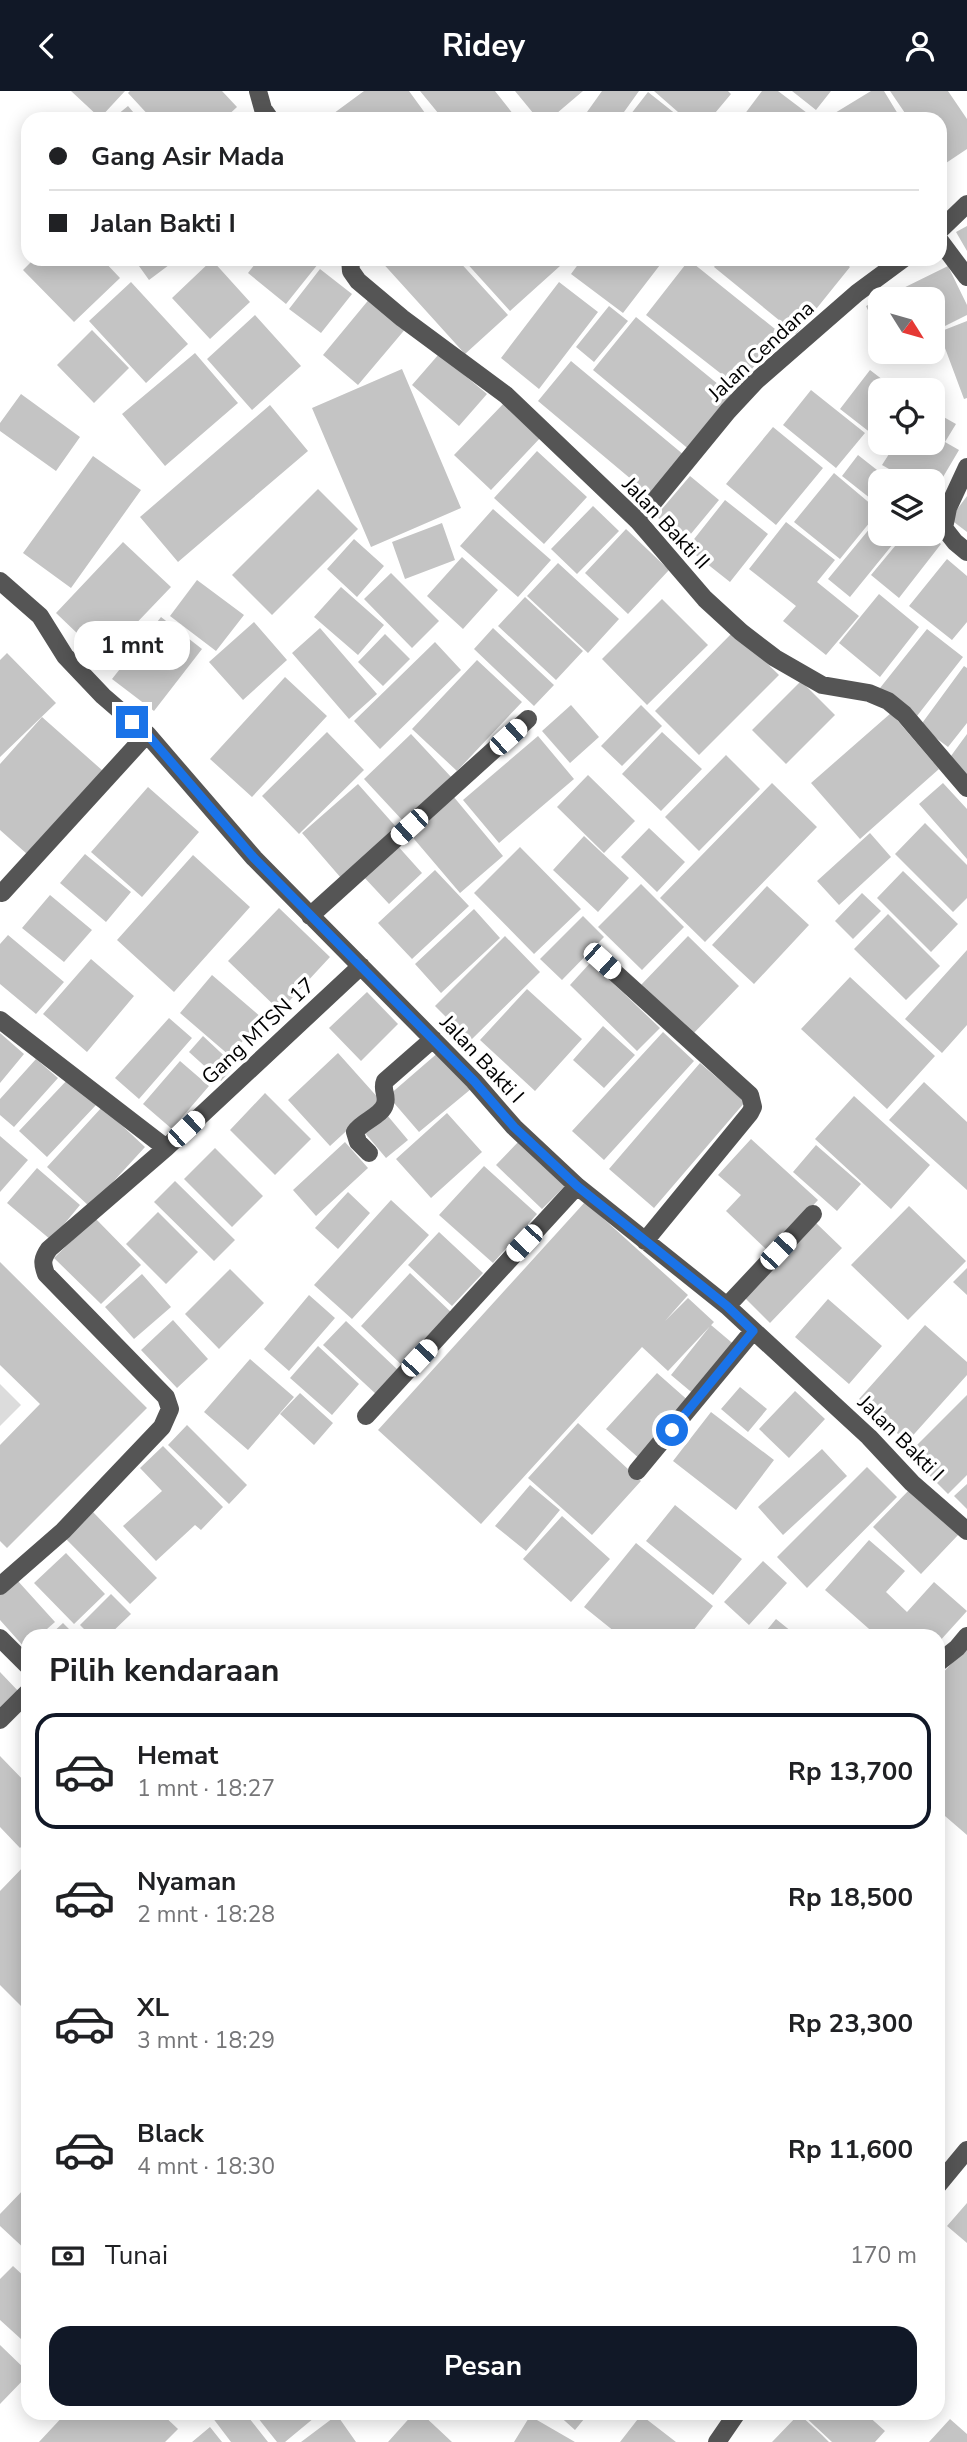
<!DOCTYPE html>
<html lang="id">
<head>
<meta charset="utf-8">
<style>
  body { margin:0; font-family:"Nunito Sans",sans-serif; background:#f6f6f6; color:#202124; height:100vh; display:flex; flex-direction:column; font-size:26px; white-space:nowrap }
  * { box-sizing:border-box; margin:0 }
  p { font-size:23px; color:#757577 }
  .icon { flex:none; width:38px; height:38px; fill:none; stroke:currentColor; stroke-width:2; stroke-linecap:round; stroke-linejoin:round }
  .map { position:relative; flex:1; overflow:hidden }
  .side { position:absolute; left:21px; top:1538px; width:924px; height:791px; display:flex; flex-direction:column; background:#fff; border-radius:21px; box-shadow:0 4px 18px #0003 }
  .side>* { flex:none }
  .hud { position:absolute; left:21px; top:21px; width:926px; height:154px; border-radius:21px; box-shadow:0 4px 18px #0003; display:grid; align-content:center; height:154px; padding:0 28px; background:#fff }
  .needle { width:46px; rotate:127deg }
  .controls { position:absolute; left:868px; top:196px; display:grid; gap:14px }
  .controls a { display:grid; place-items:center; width:77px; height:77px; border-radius:14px; background:#fff; box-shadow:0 4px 18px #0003; font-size:35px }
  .end { position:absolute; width:32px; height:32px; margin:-16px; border:9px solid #1a73e8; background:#fff; box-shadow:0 0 0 4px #fff }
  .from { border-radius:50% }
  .bubble { position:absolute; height:49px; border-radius:21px; background:#fff; box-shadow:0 4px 18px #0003; font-size:23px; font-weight:700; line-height:49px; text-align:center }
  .car { position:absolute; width:21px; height:42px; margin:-21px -10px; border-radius:9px; box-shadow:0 0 5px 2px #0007; background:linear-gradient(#fff 24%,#345 0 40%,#fff 0 76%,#345 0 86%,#fff 0) }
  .hud b { display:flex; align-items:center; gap:24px; height:66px; font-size:26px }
  .hud b+b { border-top:2px solid #e0e0e0 }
  .hud i { width:18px; height:18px; background:#202124 }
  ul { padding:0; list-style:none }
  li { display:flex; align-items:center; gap:21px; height:116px; margin:0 14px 10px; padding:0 14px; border:4px solid transparent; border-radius:21px }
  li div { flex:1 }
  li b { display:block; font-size:26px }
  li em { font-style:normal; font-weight:700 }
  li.on { border-color:#111827 }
  li>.icon { width:63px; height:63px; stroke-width:1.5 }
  h2 { padding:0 28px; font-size:32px; line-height:84px }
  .pay { display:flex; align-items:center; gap:18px; height:77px; padding:0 28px; font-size:26px }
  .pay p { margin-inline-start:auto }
  .action { display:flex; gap:14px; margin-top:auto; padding:14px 28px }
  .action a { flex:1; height:80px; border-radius:21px; background:#111827; color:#fff; font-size:28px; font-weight:700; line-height:80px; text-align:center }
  header { display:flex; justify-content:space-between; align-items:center; height:91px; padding:0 28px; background:#111827; color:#fff; font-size:32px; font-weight:700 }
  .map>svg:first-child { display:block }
  .green { fill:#dcdcdc }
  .building { fill:#c4c4c4 }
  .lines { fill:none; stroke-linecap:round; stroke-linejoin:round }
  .minor { stroke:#555; stroke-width:18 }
  .route { stroke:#1a73e8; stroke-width:9 }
  .labels { text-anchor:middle; stroke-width:7; stroke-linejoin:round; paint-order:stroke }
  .street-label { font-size:21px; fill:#000; stroke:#fff }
</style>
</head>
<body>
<header><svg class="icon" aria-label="back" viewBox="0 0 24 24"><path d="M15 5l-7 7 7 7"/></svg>Ridey<svg class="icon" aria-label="person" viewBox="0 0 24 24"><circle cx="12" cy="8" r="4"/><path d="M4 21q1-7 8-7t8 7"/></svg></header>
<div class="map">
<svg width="967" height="2351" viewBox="0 0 967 2351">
  <rect width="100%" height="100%" fill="#fff"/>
  <!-- green -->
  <path class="green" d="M0,1293L21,1314L0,1335Z"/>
  <!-- building -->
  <path class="building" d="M71,0H125L100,27Z
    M130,0H222L237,16L224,28H152L128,2Z
    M364,0H409L425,22L418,28H326Z
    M420,0H495L517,28H443Z
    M515,0H583L550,28H538Z
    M602,0H639L619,28H582Z
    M654,0H728L731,3L710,28H686Z
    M762,0H778L815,28H741Z
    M792,0H831L816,19Z
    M871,0H884L901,28H825Z
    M890,0H948L967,28V58L940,76V28H909Z
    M648,1L682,28H627Z
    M128,15L139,28H112Z
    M967,135V160L956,141Z
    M34,168H102L120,187L74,231L23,179Z
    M134,168H177L149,189Z
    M259,168H322L286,213L248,182Z
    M379,168H457L508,224L465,263Z
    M463,168H554L560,175L510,220Z
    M582,168H661L663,170L623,222L571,183Z
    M720,168H841L850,176L796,243L714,176Z
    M212,169L250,211L210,248L172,207Z
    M689,169L780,242L738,296L646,224Z
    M948,175L967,214V224L933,241V208H881Z
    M320,178L352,203L321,242L289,218Z
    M131,191L188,253L146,292L89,230Z
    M559,191L598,221L539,298L501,267Z
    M371,206L407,236L358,294L323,264Z
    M880,208V245L866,215Z
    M609,215L628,230L594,271L576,256Z
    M255,224L301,275L252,319L207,268Z
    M636,226L735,307L691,360L593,279Z
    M967,230V307L964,308L939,241Z
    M92,239L129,277L94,312L57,274Z
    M195,262L238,312L165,375L122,323Z
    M439,263L487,303L459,335L412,294Z
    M571,270L684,364L650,404L538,310Z
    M402,278L461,417L371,456L312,317Z
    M870,279L896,299H880V341L876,346L840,318Z
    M811,299L865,342L836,377L783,334Z
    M21,303L80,346L56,380L0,340V332Z
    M506,310L542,345L491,399L454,364Z
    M270,314L308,360L178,471L140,426Z
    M933,320L956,333L945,351L959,359L933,403V390H910L882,374L896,352H933Z
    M773,336L823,377L776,434L726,393Z
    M537,360L587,406L544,453L494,407Z
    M858,364L891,390H880V415L842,385Z
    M93,365L141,399L71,497L23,462Z
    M834,382L879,420L840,468L794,431Z
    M690,385L719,409L685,450L656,425Z
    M318,398L358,438L272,524L232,484Z
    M967,405V441L950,428Z
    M725,409L768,443L730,491L687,457Z
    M593,415L619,440L577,483L551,458Z
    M493,418L551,469L518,506L460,455Z
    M786,431L835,469L817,491L859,525L826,564L783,530L796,515L749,478Z
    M442,432L455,469L405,488L392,451Z
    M871,436L893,453L850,506L828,488Z
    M626,438L669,479L628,523L585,482Z
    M905,443H928L941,453L899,507L871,484Z
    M354,448L384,475L357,506L327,478Z
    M123,451L171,496L103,567L56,522Z
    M462,466L498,499L463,538L427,505Z
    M947,468L967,485V531L952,549L909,515Z
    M558,472L619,528L588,562L527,505Z
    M391,482L439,530L412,557L364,508Z
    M197,489L244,524L216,560L170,525Z
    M341,496L384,534L358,564L314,526Z
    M879,503L919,536L880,586L839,552Z
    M525,506L583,560L556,589L498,535Z
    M662,508L708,554L647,614L602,568Z
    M161,526L202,558L154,620L112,588Z
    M254,531L287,569L243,609L209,571Z
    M320,537L377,603L349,628L292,562Z
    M493,537L554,594L534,615L474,558Z
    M927,538L963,566L917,625L880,597Z
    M734,540L779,584L699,664L655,620Z
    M385,543L410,568L383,595L358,571Z
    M435,551L461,579L380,658L354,630Z
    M7,562L56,612L0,666V569Z
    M477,569L522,611L457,680L412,638Z
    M964,575L967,577V632L948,656L920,635Z
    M285,586L327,625L252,706L210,668Z
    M801,590L835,624L786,673L752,639Z
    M571,614L599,646L570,672L542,640Z
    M641,614L662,635L622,675L601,655Z
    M891,622L939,678L860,748L811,692Z
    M42,626L103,680L27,763L0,739V673Z
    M327,641L364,679L299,743L262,705Z
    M662,641L702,678L661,720L622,683Z
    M411,643L452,687L404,731L364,688Z
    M967,643V685L948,669Z
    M538,645L574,688L499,752L463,709Z
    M726,664L760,698L699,760L665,726Z
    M588,684L635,730L604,762L557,716Z
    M772,692L817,736L705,851L660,807Z
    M943,692L967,718V768L919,713Z
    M358,693L397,737L341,787L302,742Z
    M148,696L199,741L142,806L91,761Z
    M453,705L503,765L460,802L409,742Z
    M925,732L967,774V807L953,821L895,763Z
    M649,737L685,771L657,801L621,766Z
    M870,742L891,766L839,814L817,790Z
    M584,745L629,787L598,821L553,779Z
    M396,753L422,782L389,813L362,784Z
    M520,756L581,818L534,863L474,802Z
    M85,763L131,801L106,831L60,792Z
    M193,764L250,816L174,901L117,849Z
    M435,779L469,815L412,868L378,832Z
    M903,780L958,833L931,861L877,807Z
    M641,793L684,836L642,879L598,836Z
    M767,795L809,834L754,893L712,854Z
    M862,802L881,820L853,848L835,830Z
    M50,804L92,839L64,871L22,837Z
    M279,817L330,866L280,920L228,870Z
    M474,818L500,847L441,902L415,873Z
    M888,823L940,875L906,909L854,858Z
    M583,825L604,846L562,889L540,868Z
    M8,844L64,891L36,923L0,893V853Z
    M505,845L540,881L470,950L435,915Z
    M688,845L739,895L691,945L640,895Z
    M967,859V934L942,962L905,928Z
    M91,868L134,905L87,961L43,923Z
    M591,871L660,937L637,960L570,894Z
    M212,884L262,927L230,965L180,922Z
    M850,886L935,965L887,1018L801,938Z
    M527,898L582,948L535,1000L480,949Z
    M367,901L398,933L361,970L329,937Z
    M169,927L192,947L139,1008L115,987Z
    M603,935L635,964L604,997L573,969Z
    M663,941L694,970L604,1069L572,1040Z
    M0,942L24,963L0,992Z
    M203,945L235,975L221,990L189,961Z
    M440,960L471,998L419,1041L388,1005Z
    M338,962L380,1009L330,1055L288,1009Z
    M36,968L58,987L14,1036L0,1024V1008Z
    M180,970L209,995L172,1038L143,1013Z
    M700,972L745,1011L654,1117L609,1078Z
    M69,987L96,1014L47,1066L19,1040Z
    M924,991L967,1031V1099L889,1029Z
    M265,1002L311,1048L275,1084L230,1039Z
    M854,1005L930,1074L891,1118L815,1048Z
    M102,1016L145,1056L90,1116L47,1076Z
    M447,1022L482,1061L431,1107L396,1068Z
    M387,1024L408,1049L386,1067L365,1042Z
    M0,1045L28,1069L0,1101Z
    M522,1047L568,1092L542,1118L496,1074Z
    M751,1048L818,1109L785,1145L782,1143L767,1159L726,1120L741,1104L718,1084Z
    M345,1051L368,1077L316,1125L293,1099Z
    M816,1054L861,1093L837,1120L793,1081Z
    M215,1057L263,1105L232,1136L184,1088Z
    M484,1075L537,1123L493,1172L439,1124Z
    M37,1077L80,1114L51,1149L7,1112Z
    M175,1090L235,1149L214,1170L154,1111Z
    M348,1101L370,1122L338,1158L315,1137Z
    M391,1109L429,1144L352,1228L314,1194Z
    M585,1111L688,1204L665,1230L688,1207L714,1231L668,1280L642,1256L481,1433L378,1339Z
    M909,1115L966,1170L908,1229L851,1174Z
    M158,1121L198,1161L166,1193L126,1153Z
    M95,1127L141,1174L101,1213L54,1167Z
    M815,1131L842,1157L770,1232L744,1206Z
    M439,1141L483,1182L452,1215L408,1174Z
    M0,1171L147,1317L7,1457L0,1450V1354L40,1313L0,1274Z
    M967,1177V1204L953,1191Z
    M230,1178L264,1212L219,1258L185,1223Z
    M410,1182L454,1224L405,1277L361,1235Z
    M142,1183L171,1216L134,1248L105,1216Z
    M309,1204L335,1227L289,1280L264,1258Z
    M828,1208L882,1255L849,1293L795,1246Z
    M173,1229L208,1268L177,1297L141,1259Z
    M346,1230L399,1280L377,1304L323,1254Z
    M711,1234L737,1256L696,1305L671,1284Z
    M925,1234L967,1271V1284L907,1351L859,1308Z
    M318,1255L359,1293L332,1324L290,1287Z
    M250,1268L294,1306L248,1359L204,1321Z
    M657,1282L691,1312L641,1369L606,1338Z
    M740,1296L767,1318L748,1341L721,1318Z
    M795,1300L825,1328L789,1367L759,1338Z
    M300,1302L333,1332L314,1354L280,1323Z
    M967,1304V1384L948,1403L908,1363Z
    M711,1321L774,1369L736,1419L673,1370Z
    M578,1332L641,1390L592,1444L528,1387Z
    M187,1334L247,1394L229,1413L168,1354Z
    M163,1355L223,1416L201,1439L195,1434L156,1470L123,1435L162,1400L140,1377Z
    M822,1358L847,1385L783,1444L758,1416Z
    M867,1376L897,1406L807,1497L777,1466Z
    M967,1393V1418L954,1405Z
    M530,1394L560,1419L526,1460L495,1435Z
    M912,1396L959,1443L921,1483L873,1436Z
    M675,1414L742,1468L713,1504L646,1450Z
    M93,1421L157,1487L130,1513L66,1448Z
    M562,1425L610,1468L571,1511L523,1468Z
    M869,1449L905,1480L886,1501L907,1521L934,1491L967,1520L938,1552V1545H877L825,1499Z
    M636,1452L713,1515L689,1545H620L584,1516Z
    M66,1462L105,1503L74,1533L34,1492Z
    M763,1470L787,1492L749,1534L724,1511Z
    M17,1489L55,1531L39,1545H28V1555L25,1557L0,1529V1504Z
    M111,1503L131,1523L108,1545H91L80,1534Z
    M776,1528L797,1545H762Z
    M63,1532L76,1545H49Z
    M967,1556V1744L938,1719V1587Z
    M0,1581L20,1602L0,1622Z
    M0,1665L28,1694V1749L20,1757L0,1736Z
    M28,1771V1922L0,1894V1800Z
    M28,2094V2161L0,2135V2123Z
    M967,2112V2152L947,2135Z
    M13,2175L28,2189V2241L21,2248L0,2229V2188Z
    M0,2254L28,2281V2284L0,2313Z
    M66,2322H161L178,2338L165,2351H39Z
    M209,2322H245L268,2351H231Z
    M254,2322H320L285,2351H277Z
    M414,2322H421L452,2351H388Z
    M556,2322H589L575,2339Z
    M801,2322H865L885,2340L875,2351H832Z
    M799,2323L822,2344L829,2351H772Z
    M337,2324L356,2351H301Z
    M641,2324L676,2351H620Z
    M530,2325L575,2351H514Z
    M950,2328L967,2343V2351H929Z
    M210,2336L222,2351H192Z"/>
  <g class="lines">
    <!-- minor -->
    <path class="minor" d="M258,0L263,18L270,28
      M940,139L967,113
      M940,150L967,186
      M350,168L351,180L358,190L402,227L506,304L638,430L705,508L741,541L775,567L822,594L869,602L888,610L904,623L967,697
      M967,376L948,417L944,437L955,451L967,461
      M638,430L728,320L755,291L857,202L903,168
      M0,490L40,525L65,565L103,605L147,643L254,767L474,990L514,1036L577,1095L727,1215L869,1346L912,1392L967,1440
      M2,802L147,643
      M310,825L528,628
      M602,870L750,1004L753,1016L750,1022L645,1150
      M0,929L166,1057
      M369,1062L358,1051L355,1041C362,1030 382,1025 385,1013C388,1004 381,999 385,990L433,948
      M727,1215L813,1123
      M366,1325L577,1095
      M637,1380L753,1240
      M0,1495L63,1440L162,1336L170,1318L166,1306L46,1183C42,1172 42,1168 49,1158L166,1057L361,875
      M0,1547L28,1575
      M938,1572L957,1557L967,1545
      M0,1629L28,1601
      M938,2094L967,2059
      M717,2351L737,2322"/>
  </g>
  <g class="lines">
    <!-- route -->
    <path class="route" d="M132,631L147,643L254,767L474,990L514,1036L577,1095L727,1215L753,1240L672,1339"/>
  </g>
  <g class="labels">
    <!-- street labels -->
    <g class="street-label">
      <text transform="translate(761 260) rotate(-43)" y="7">Jalan Cendana</text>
      <text transform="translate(666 432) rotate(47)" y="7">Jalan Bakti II</text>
      <text transform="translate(258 940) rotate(-43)" y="7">Gang MTSN 17</text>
      <text transform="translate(482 968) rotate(47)" y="7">Jalan Bakti I</text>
      <text transform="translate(901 1347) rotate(45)" y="7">Jalan Bakti I</text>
    </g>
  </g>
</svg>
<div class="controls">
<a><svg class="needle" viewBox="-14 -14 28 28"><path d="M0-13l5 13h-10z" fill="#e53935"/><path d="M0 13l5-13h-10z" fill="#757577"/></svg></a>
<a><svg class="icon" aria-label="locate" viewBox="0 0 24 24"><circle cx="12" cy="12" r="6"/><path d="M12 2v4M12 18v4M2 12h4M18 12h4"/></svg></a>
<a><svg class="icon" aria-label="layers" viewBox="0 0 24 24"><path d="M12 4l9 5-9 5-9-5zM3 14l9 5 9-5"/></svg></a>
</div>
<i class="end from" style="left:672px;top:1339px"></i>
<i class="end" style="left:132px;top:631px"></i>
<div class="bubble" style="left:74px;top:530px;width:116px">1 mnt</div>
<i class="car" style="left:508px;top:646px;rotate:48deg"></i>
<i class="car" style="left:409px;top:736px;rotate:228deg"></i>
<i class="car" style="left:602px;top:870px;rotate:132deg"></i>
<i class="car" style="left:186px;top:1038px;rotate:47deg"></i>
<i class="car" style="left:524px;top:1152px;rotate:223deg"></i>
<i class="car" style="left:778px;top:1160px;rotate:43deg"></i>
<i class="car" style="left:419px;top:1267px;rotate:43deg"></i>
<div class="hud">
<b><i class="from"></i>Gang Asir Mada</b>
<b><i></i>Jalan Bakti I</b>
</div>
<section class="side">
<h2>Pilih kendaraan</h2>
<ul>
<li class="on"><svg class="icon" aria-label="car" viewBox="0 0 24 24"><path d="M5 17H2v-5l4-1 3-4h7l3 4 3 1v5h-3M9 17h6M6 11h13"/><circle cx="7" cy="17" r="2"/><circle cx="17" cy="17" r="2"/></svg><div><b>Hemat</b><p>1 mnt · 18:27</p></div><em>Rp 13,700</em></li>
<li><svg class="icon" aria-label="car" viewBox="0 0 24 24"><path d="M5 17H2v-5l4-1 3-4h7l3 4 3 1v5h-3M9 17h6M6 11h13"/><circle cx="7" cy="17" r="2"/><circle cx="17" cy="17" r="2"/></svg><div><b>Nyaman</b><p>2 mnt · 18:28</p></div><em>Rp 18,500</em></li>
<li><svg class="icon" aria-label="car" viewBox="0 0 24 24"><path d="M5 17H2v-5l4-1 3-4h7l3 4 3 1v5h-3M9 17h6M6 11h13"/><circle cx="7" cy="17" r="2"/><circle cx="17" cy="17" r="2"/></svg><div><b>XL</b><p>3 mnt · 18:29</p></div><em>Rp 23,300</em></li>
<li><svg class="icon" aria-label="car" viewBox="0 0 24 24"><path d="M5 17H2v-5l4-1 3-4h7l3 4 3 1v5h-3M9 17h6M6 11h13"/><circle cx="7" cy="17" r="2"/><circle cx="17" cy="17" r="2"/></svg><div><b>Black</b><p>4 mnt · 18:30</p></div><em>Rp 11,600</em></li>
</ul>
<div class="pay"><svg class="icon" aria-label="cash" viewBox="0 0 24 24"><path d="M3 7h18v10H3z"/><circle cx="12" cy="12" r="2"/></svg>Tunai<p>170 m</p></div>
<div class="action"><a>Pesan</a></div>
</section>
</div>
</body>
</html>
